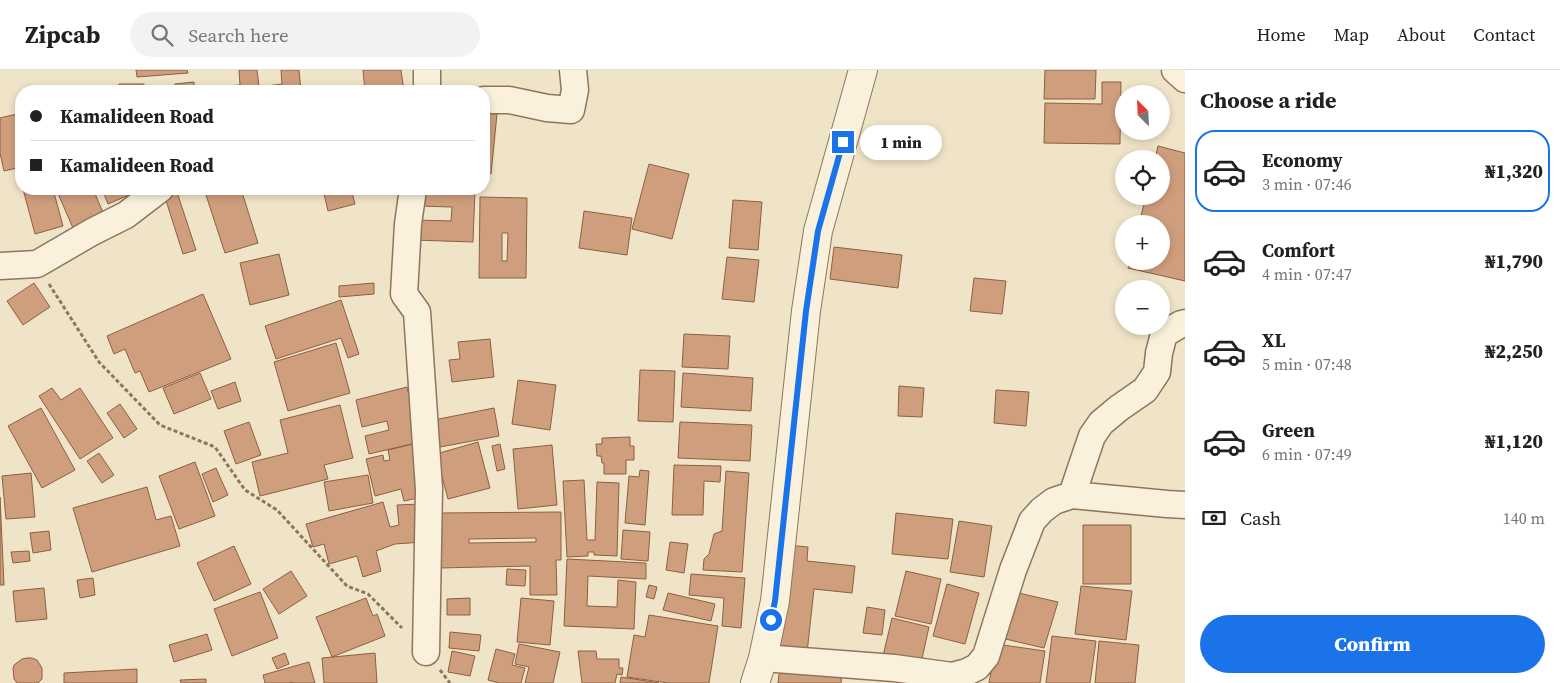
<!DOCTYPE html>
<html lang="en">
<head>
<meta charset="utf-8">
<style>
  body { margin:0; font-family:"Source Serif 4",serif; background:#f2f2f2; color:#202124; height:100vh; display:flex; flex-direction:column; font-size:19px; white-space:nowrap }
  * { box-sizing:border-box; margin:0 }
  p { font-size:16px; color:#757577 }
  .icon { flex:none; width:28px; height:28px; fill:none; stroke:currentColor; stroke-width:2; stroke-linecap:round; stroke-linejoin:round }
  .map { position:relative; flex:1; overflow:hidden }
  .details { display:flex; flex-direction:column; background:#fff; width:375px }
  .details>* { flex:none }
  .top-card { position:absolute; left:15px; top:15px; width:475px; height:110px; border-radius:20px; box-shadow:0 2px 8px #0003; display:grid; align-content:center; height:110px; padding:0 15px; background:#fff }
  .needle { width:32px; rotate:336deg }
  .fabs { position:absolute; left:1115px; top:15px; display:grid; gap:10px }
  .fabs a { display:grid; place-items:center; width:55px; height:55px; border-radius:50%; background:#fff; box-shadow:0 2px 8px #0003; font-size:25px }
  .end { position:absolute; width:22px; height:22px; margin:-11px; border:6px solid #1a73e8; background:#fff; box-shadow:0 0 0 2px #fff }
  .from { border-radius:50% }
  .bubble { position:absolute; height:35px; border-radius:18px; background:#fff; box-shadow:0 2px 8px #0003; font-size:16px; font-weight:800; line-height:35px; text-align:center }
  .top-card b { display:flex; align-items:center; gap:18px; height:48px; font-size:19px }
  .top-card b+b { border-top:1px solid #e0e0e0 }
  .top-card i { width:12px; height:12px; background:#202124 }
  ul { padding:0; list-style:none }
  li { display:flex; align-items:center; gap:15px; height:82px; margin:0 10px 8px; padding:0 5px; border:2px solid transparent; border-radius:20px }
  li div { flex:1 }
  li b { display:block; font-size:19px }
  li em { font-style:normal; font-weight:800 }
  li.selected { border-color:#1a73e8 }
  li>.icon { width:45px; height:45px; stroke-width:1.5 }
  h2 { padding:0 15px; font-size:22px; line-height:60px }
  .pay { display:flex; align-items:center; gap:12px; height:55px; padding:0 15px; font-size:19px }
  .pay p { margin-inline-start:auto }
  .action { display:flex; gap:10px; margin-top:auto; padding:10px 15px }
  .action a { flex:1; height:58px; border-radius:30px; background:#1a73e8; color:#fff; font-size:20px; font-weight:800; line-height:58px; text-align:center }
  header { display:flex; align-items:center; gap:30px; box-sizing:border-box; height:70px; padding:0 25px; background:#fff; border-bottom:1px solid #e0e0e0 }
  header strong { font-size:24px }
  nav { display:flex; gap:28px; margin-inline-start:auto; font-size:18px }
  .search { width:350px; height:45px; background:#f2f2f2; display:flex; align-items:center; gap:12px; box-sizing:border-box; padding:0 18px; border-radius:28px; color:#757577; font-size:19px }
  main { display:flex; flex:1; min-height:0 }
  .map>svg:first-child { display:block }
  .building { fill:#cf9f7d; stroke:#8d5f41; fill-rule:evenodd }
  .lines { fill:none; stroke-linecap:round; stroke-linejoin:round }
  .minor-casing { stroke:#8d765c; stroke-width:29 }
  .tertiary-casing { stroke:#8d765c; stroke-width:30 }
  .path { stroke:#8d765c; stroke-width:3; stroke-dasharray:4 2.5; stroke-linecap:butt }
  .minor { stroke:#faf1dc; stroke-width:26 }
  .tertiary { stroke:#faf1dc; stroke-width:28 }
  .route { stroke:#1a73e8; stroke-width:6 }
</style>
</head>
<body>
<header>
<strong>Zipcab</strong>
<div class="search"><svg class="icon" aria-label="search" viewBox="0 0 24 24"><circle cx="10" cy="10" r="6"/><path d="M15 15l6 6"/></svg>Search here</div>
<nav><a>Home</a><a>Map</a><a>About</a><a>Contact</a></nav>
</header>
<main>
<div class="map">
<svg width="1185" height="613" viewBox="0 0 1185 613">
  <rect width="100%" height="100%" fill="#f0e4c8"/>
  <!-- building -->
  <path class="building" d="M136,0H187L188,3L137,7Z
    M239,0H257L259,17L282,14L281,0H299L301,21H206V18L240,15Z
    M363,0H401L404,21H365Z
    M1045,0H1096L1095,29H1044Z
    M194,12V21H176L175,14Z
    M1102,12H1121L1120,74L1044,73L1045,33L1102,34Z
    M119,14H144V21H119Z
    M21,43V97L4,101L0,83V48Z
    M484,43L497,44L491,104L484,103Z
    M1158,76L1185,83V211L1128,198L1130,191H1161V154H1139L1146,126H1161V89H1155Z
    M649,94L689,104L672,169L632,159Z
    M23,119H53L63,156L35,164Z
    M56,119H93L104,145L73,158Z
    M102,119H137L138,121L108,134Z
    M169,119H176L196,180L183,184L163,121Z
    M204,119H241L258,173L225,183Z
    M323,119H351L355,134L328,141Z
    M366,119H410V120L366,124Z
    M419,119H475L473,172L414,170L415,150L451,151L452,137L418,136Z
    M480,127L527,128L526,208H479ZM502,163H508L507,191H502Z
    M733,130L762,132L758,180L729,178Z
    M584,141L632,148L627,185L579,178Z
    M834,177L902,185L898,218L830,209Z
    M279,184L289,225L250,235L240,193Z
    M727,187L759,190L754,232L722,229Z
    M974,208L1006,211L1002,244L970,241Z
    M34,213L50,237L23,255L7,231Z
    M374,213V224L339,227V216Z
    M203,224L231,289L149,322L140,301L135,303L125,279L114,284L107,266Z
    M341,230L359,284L348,288L341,268L276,289L265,256Z
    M684,264L730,266L728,299L682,297Z
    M490,269L494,307L452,312L449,290L460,289L458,272Z
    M336,273L350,323L288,341L274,292Z
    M640,300L675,301L673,352L638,351Z
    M200,303L211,329L174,344L163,318Z
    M683,303L753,308L751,341L681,337Z
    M518,310L556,315L550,360L512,354Z
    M235,312L241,331L218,339L211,321Z
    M899,316L924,318L922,347L898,346Z
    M407,317L420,372L369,384L365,366L389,360L387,351L362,357L356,330Z
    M52,318L61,330L80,318L113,368L80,389L39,326Z
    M996,320L1029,322L1026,356L994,353Z
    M120,334L137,359L124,368L107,343Z
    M340,335L353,388L324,395L328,409L260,426L252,392L288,383L280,350Z
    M41,338L75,400L42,418L8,356Z
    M494,338L499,366L440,377L434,350Z
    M249,352L261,385L236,394L224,361Z
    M680,352L752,355L750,391L678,388Z
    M630,367V376H634V390H626V404H604V393H602L601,386H597L596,374H602V368Z
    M478,372L490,418L448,429L436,384Z
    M413,374L423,427L404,431L401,419L375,426L366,389L383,385L384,391L390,390L388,380Z
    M500,374L505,399L497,401L492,376Z
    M552,375L557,435L518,439L513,379Z
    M99,383L114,405L102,413L87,391Z
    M195,392L215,446L179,459L159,406Z
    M674,395L721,396L720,412L704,411L703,445H672Z
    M216,398L228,425L213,432L202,404Z
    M640,400L649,401L645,455L625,453L629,406L639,407Z
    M726,401L749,403L742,502L703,500L704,489L709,484L714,464L722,461Z
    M31,403L35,447L6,449L2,406Z
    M368,405L373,433L329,441L324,412Z
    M584,410L587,470H595L597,412L619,413L617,486L594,485V482H588V486L567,487L563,411Z
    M147,417L156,450L171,446L180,476L92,502L73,438Z
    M0,427L4,515H0Z
    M383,432L390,457L399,455L397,435L421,434L423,472L395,474L376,481L381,501L363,507L357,486L329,494L324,474L313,477L306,454Z
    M561,442V490H556L557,525H530V496L439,498V443ZM536,468V472L469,473V469Z
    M896,443L953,449L948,489L892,484Z
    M959,451L992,456L984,507L950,502Z
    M1083,455H1131V514H1083Z
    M623,460L650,462L648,491L621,489Z
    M49,461L51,480L33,483L30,463Z
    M670,472L688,474L684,503L666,500Z
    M787,475L808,477L807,491L855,496L852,523L814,519L807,583L777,580Z
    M234,476L251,514L214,531L197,493Z
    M29,481L30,491L13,493L11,482Z
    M567,489L646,493V509L588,506L587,536L617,537L618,510L636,512L634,559L564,556Z
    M507,499L526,500L525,516L506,515Z
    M291,501L307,526L279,544L263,519Z
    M906,501L941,509L931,554L895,546Z
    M691,504L745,508L741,558L722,556L724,528L689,525Z
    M93,508L95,525L80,528L77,510Z
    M947,514L979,523L965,574L933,566Z
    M649,515L657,517L654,529L646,527Z
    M1081,516L1132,521L1126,570L1075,564Z
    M44,518L47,549L16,552L13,521Z
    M260,522L278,568L232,586L214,539Z
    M1014,522L1058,532L1044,578L1001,568Z
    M668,523L715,534L711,551L663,540Z
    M366,528L373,546L377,544L385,566L332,587L316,547Z
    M470,528V545H447V529Z
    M521,528L554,531L550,575L517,572Z
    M867,537L885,540L882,565L863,563Z
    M649,545L718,556L709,613H668L627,607L634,565L645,567Z
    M892,548L929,557L920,598L882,590Z
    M450,562L481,565L479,581L449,578Z
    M207,564L212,580L174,592L169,575Z
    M1052,566L1096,571L1090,613H1046Z
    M1099,571L1139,575L1135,613H1095Z
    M519,574L560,582L553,613H525L529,597L515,594Z
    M996,574L1045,581L1040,613H989Z
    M496,579L515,584L512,595L525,598L521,613H499L488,610Z
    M452,581L475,586L470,606L448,602Z
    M578,581H596L597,589H619V598H623L622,605L617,604L615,613H582Z
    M285,583L289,594L277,599L272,588Z
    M375,583L377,613H324L322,588Z
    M27,588H32L37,590L42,598V609L38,613H17L14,609L13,599L14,595L22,589Z
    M309,592L315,613H293V612L289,613H265L263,605Z
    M780,597L842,603L841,613H778Z
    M137,599V613H64V603Z
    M621,607L659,613H620Z
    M206,609V613H181L180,610Z"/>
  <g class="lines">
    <defs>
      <path id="minor" d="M1175,0L1185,9
        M427,21V0
        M484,30H509L547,38L571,40L575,20L573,0
        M413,119L408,154L404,224L417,242L429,419L426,582
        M0,196L37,194L92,162L126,145L160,119
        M1072,425L1092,366L1101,353L1119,338L1145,320L1157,302L1159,283L1164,264L1181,254L1185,253
        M763,588L894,598L952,606L967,602L977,597L986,586L1013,500L1032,451L1042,440L1054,431L1072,425L1167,434L1185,435"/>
      <path id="tertiary" d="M755,613L763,588L775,531L806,241L818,161L863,0"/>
    </defs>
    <!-- minor casing -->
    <use href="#minor" class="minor-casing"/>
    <!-- tertiary casing -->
    <use href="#tertiary" class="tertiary-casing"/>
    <!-- path -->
    <path class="path" d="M49,214L99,292L160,355L215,377L245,420L277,440L347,516L368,524L402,558
      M440,600L450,613"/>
    <!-- minor -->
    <use href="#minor" class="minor"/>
    <!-- tertiary -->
    <use href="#tertiary" class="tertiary"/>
  </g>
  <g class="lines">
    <!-- route -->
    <path class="route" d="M771,550L775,531L806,241L818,161L843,72"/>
  </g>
</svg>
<div class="fabs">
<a><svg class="needle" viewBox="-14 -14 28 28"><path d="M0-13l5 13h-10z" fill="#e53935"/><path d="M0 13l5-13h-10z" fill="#757577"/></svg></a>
<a><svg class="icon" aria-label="locate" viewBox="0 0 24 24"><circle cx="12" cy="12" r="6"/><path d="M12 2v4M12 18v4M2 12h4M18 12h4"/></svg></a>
<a>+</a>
<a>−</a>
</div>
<i class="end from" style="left:771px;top:550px"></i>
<i class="end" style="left:843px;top:72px"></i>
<div class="bubble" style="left:860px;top:55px;width:82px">1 min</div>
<div class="top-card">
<b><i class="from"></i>Kamalideen Road</b>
<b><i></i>Kamalideen Road</b>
</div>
</div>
<section class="details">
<h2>Choose a ride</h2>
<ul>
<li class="selected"><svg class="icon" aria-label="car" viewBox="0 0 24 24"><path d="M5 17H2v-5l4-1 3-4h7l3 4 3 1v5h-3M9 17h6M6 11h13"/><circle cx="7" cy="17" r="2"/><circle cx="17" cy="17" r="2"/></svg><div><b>Economy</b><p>3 min · 07:46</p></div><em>₦1,320</em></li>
<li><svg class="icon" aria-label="car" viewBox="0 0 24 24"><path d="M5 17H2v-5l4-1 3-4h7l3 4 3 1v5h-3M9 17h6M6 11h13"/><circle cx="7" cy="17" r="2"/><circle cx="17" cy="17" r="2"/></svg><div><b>Comfort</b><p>4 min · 07:47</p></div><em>₦1,790</em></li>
<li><svg class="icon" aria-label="car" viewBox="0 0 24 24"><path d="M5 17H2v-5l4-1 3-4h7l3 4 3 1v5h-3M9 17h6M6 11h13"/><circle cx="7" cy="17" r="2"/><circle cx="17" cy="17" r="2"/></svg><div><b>XL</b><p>5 min · 07:48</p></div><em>₦2,250</em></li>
<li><svg class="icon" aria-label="car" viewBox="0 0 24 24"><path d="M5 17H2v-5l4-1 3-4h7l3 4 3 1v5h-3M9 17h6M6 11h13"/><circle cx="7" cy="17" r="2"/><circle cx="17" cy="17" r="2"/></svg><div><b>Green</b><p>6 min · 07:49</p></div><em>₦1,120</em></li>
</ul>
<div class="pay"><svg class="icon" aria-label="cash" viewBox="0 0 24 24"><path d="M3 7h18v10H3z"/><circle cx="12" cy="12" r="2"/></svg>Cash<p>140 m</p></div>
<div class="action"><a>Confirm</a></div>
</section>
</main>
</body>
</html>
